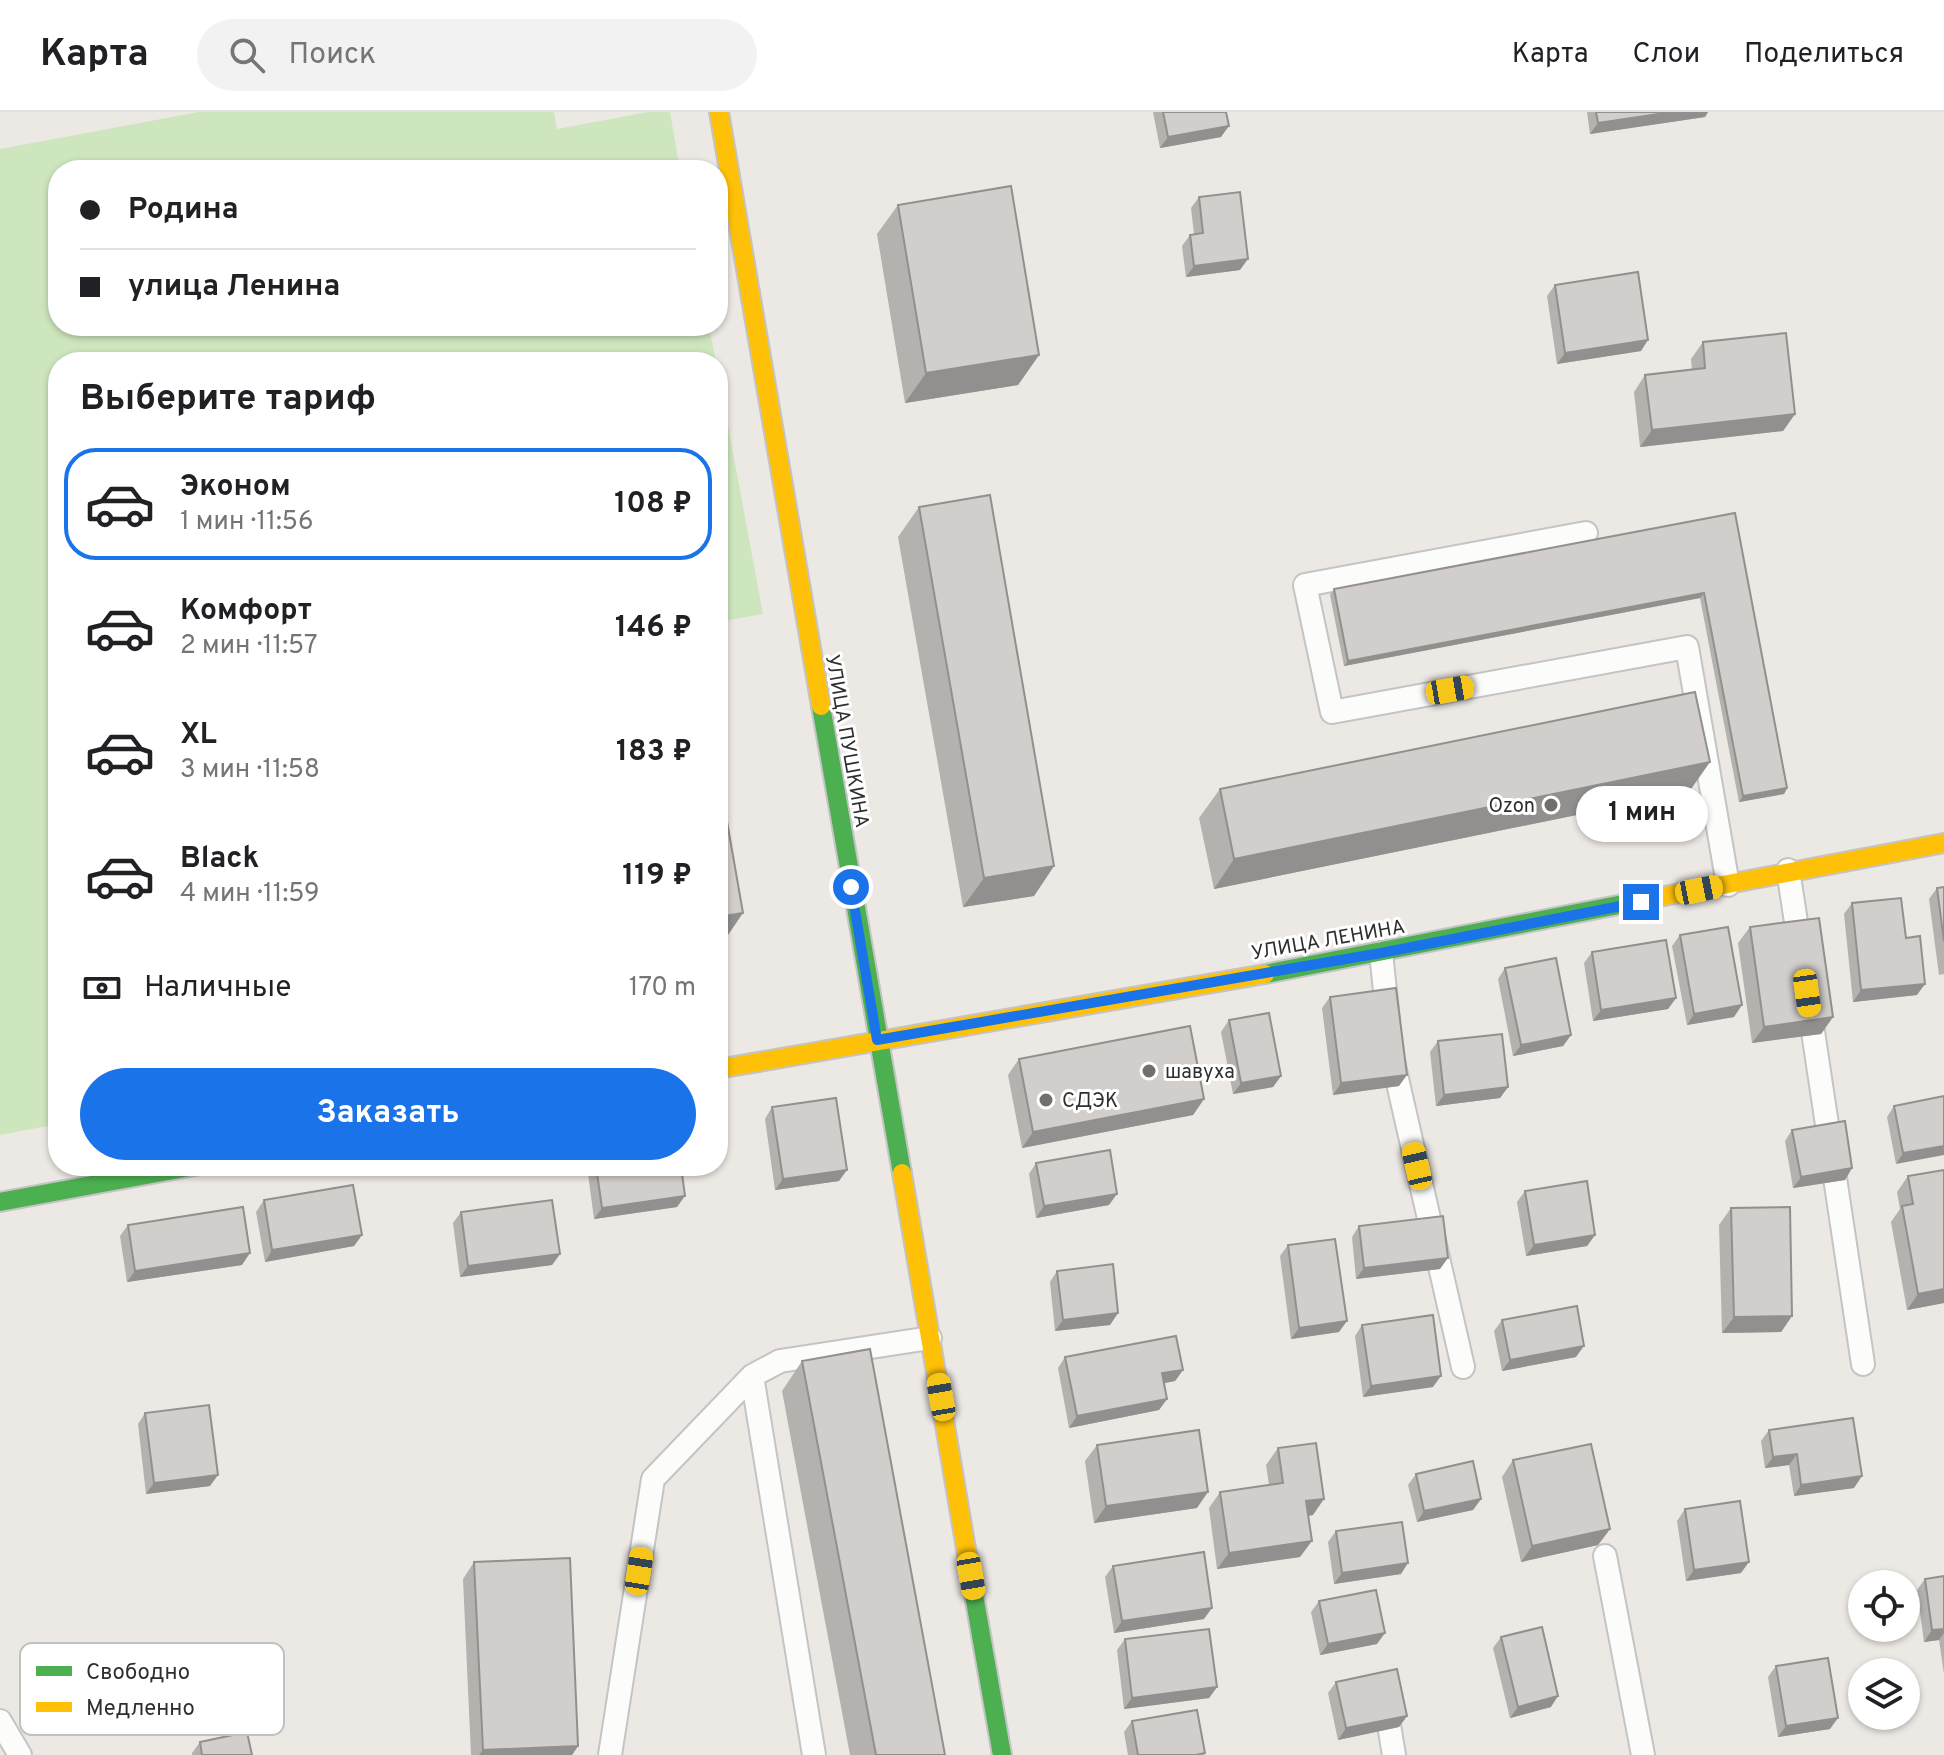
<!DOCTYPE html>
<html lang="ru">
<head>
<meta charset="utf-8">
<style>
  body { margin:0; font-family:Overpass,sans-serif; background:#f2f2f2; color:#202124; height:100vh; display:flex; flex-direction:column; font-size:30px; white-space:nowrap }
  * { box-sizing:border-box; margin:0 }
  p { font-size:26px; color:#757577 }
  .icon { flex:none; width:44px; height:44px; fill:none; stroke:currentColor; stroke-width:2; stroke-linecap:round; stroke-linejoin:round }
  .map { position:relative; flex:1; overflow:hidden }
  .details { position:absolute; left:48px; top:240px; width:680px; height:824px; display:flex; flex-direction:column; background:#fff; border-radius:32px; box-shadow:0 2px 6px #0004 }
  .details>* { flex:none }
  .guide { position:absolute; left:48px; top:48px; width:680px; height:176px; border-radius:32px; box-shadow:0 2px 6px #0004; display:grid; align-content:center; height:176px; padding:0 32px; background:#fff }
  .tools { position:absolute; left:1848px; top:1458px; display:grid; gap:16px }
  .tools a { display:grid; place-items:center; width:72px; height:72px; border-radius:50%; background:#fff; box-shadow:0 2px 6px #0004; font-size:40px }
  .end { position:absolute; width:36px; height:36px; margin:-18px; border:10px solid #1a73e8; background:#fff; box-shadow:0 0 0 4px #fff }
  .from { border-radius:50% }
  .bubble { position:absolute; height:56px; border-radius:28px; background:#fff; box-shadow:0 2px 6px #0004; font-size:26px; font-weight:700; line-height:56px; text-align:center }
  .car { position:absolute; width:24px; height:48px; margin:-24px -12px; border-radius:10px; box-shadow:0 0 6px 2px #0007; background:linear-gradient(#f5c518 24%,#345 0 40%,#f5c518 0 76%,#345 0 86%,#f5c518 0) }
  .guide b { display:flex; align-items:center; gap:28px; height:76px; font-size:30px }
  .guide b+b { border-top:2px solid #e0e0e0 }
  .guide i { width:20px; height:20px; background:#202124 }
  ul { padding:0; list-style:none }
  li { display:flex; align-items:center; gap:24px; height:112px; margin:0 16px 12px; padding:0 16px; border:4px solid transparent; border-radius:32px }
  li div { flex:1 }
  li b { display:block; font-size:30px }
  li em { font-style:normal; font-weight:700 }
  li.on { border-color:#1a73e8 }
  li>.icon { width:72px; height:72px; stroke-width:1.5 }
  h2 { padding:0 32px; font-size:36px; line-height:96px }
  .pay { display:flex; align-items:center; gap:20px; height:88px; padding:0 32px; font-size:30px }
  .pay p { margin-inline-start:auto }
  .button { display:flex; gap:16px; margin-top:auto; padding:16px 32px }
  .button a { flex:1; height:92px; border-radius:48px; background:#1a73e8; color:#fff; font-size:32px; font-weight:700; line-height:92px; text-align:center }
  header { display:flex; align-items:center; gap:48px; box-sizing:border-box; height:112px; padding:0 40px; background:#fff; border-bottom:2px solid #e0e0e0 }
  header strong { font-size:38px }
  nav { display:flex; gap:44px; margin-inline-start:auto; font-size:28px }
  .search { width:560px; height:72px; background:#f2f2f2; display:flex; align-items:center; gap:20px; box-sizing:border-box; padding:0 28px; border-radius:44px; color:#757577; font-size:30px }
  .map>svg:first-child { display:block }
  .green { fill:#cee6be }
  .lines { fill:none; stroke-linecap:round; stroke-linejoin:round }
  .lane-casing { stroke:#c5c4c5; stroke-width:26 }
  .fast-casing { stroke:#c5c4c5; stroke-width:22 }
  .slow-casing { stroke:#c5c4c5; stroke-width:22 }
  .lane { stroke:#fcfcfb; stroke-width:22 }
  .fast { stroke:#4caf50; stroke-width:18 }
  .slow { stroke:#ffc107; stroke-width:18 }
  .wall { fill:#b4b1af }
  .shaded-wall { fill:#92908e }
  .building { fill:#d1cecb; stroke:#92908e; stroke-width:2 }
  .route { stroke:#1a73e8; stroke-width:10 }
  .poi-dot { fill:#706f6e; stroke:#fff; stroke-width:3 }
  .labels { text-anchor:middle; stroke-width:6; stroke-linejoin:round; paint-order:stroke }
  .street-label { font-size:20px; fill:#2e2e2e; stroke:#fff }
  .poi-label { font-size:20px; fill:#2e2e2e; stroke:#fff; text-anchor:start }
  .key { fill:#fff; stroke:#c0c0c0; stroke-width:2 }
  .key-label { font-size:22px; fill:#2e2e2e }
</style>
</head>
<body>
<header>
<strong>Карта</strong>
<div class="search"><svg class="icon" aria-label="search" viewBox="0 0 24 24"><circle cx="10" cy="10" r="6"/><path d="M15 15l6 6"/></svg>Поиск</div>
<nav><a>Карта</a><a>Слои</a><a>Поделиться</a></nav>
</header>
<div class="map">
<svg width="1944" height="1643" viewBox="0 0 1944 1643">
  <rect width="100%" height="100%" fill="#ece8e4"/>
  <!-- green -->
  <path class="green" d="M199,0H554L557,17L648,0H670L680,58H58V214H709L716,250H58V1012L0,1023V37Z
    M718,260L763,502L718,510Z"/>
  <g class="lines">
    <defs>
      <path id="lane" d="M1586,421L1305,473L1332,600L1687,535L1728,773
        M1788,758L1800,836
        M1381,841L1388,907
        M1809,893L1863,1252
        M1392,945L1463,1255
        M752,1264L814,1643
        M1605,1444L1643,1643
        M1387,1601L1394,1643
        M0,1609L20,1643
        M610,1643L653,1367L752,1264L780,1249L930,1226"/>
      <path id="fast" d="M821,594L902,1061
        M1265,862L1654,786
        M0,1090L195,1054
        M971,1466L1002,1643"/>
      <path id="slow" d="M719,0L821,594
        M1654,786L1944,731
        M718,957L1265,862
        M902,1061L971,1466"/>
    </defs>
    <!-- lane casing -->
    <use href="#lane" class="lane-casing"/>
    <!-- fast casing -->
    <use href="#fast" class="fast-casing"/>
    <!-- slow casing -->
    <use href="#slow" class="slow-casing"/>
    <!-- lane -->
    <use href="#lane" class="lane"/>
    <!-- fast -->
    <use href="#fast" class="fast"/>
    <!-- slow -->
    <use href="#slow" class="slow"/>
  </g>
  <!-- wall -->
  <path class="wall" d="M1153,0H1226L1221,25L1160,36Z
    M1587,0H1708L1705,5L1590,22Z
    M1199,85L1240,158L1186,165L1182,134L1190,123L1194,122L1191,96Z
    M898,93L1039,243L1018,273L905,291L877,122Z
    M1555,173L1641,239L1557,252L1547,184Z
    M1703,230L1795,302L1783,319L1640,335L1634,280L1645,263L1692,258L1691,247Z
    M919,395L1054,754L1034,784L963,795L898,425Z
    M1735,401L1787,676L1784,682L1739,690L1700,486L1344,554L1330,483L1334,477Z
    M1220,677L1689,680L1214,777L1199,706Z
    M1944,775V862L1939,863L1929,787L1937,776Z
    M1852,791L1906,826L1917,883L1853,890L1844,802Z
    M1750,815L1833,905L1821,922L1752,931L1738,831Z
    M1680,823L1734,905L1687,913L1672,834Z
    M1592,840L1676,886L1668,897L1593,909L1584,851Z
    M1505,856L1571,923L1563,934L1513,944L1498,867Z
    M1330,885L1399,974L1333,983L1322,896Z
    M1229,908L1281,964L1273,975L1233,982L1221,920Z
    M1438,929L1508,975L1500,986L1436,994L1430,940Z
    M1019,947L1204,987L1193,1003L1022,1036L1008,963Z
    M1944,984L1896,1052L1887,1005L1894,994Z
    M772,995L839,1069L775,1078L765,1007Z
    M1792,1018L1852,1056L1845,1068L1793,1076L1785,1029Z
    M1036,1051L1109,1093L1036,1106L1029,1062Z
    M587,1054H681L677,1095L594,1107Z
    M1944,1058V1191L1907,1198L1891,1110L1900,1097L1897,1080L1908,1064Z
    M1525,1079L1595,1123L1587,1134L1526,1144L1517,1090Z
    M264,1088L362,1123L354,1134L265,1150L256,1100Z
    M1731,1096L1792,1204L1781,1220L1722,1221L1719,1113Z
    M461,1100L560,1142L552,1153L460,1165L453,1111Z
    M128,1113L242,1153L127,1170L120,1124Z
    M1359,1114L1440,1157L1356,1167L1352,1125Z
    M1288,1133L1339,1220L1291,1227L1280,1144Z
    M1057,1159L1118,1201L1110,1213L1055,1219L1050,1170Z
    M1502,1208L1576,1245L1502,1259L1494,1219Z
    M1362,1213L1433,1275L1363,1285L1355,1224Z
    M1065,1245L1183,1258L1175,1269L1164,1271L1167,1287L1159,1298L1069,1316L1058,1256Z
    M802,1249L945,1643H850L782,1279Z
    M145,1301L210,1374L146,1382L138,1312Z
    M1769,1318L1854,1376L1794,1384L1789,1353L1765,1356L1761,1329Z
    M1097,1333L1197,1396L1094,1411L1085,1349Z
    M1278,1336L1313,1403L1308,1404L1300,1445L1217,1457L1209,1396L1220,1380L1269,1373L1266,1353Z
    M1513,1348L1610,1417L1598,1433L1521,1450L1502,1365Z
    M1416,1362L1481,1387L1473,1398L1417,1410L1408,1373Z
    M1685,1397L1741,1461L1686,1469L1677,1409Z
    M1336,1419L1401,1462L1334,1472L1328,1430Z
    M474,1450L578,1634L572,1643H471L463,1467Z
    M1113,1454L1204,1507L1114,1521L1105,1465Z
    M1944,1464V1562L1939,1528L1924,1530L1917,1478L1925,1467Z
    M1319,1489L1377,1532L1320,1543L1311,1500Z
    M1501,1525L1551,1595L1510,1606L1493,1536Z
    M1125,1527L1217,1575L1209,1586L1124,1597L1117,1538Z
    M1776,1554L1830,1617L1778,1625L1768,1565Z
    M1336,1570L1407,1604L1399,1615L1338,1628L1328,1581Z
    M1132,1609L1205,1641L1204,1643H1128L1124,1620Z
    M200,1630L252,1643H192V1641Z"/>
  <!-- shaded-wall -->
  <path class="shaded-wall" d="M1672,0H1708L1705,5L1590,22L1598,11Z
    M1229,14L1221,25L1160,36L1168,25Z
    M1248,147L1240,158L1186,165L1194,154Z
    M1648,228L1641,239L1557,252L1565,241Z
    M1039,243L1018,273L905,291L926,261Z
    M1795,302L1783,319L1640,335L1652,318Z
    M1704,481L1700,486L1344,554L1348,549Z
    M1710,650L1689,680L1214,777L1234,747Z
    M1787,676L1784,682L1739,690L1743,684Z
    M1054,754L1034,784L963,795L984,766Z
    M743,801L728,823L718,824V805Z
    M1925,872L1917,883L1853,890L1861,878Z
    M1676,886L1668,897L1593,909L1601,898Z
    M1742,893L1734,905L1687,913L1694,902Z
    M1833,905L1821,922L1752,931L1764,915Z
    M1571,923L1563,934L1513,944L1521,933Z
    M1407,963L1399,974L1333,983L1341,971Z
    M1281,964L1273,975L1233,982L1241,971Z
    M1508,975L1500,986L1436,994L1444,983Z
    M1204,987L1193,1003L1022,1036L1033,1020Z
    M1944,1034V1043L1896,1052L1903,1041Z
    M1852,1056L1845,1068L1793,1076L1801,1065Z
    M847,1058L839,1069L775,1078L783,1067Z
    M1117,1082L1109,1093L1036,1106L1044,1094Z
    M685,1084L677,1095L594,1107L602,1096Z
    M362,1123L354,1134L265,1150L272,1138Z
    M1595,1123L1587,1134L1526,1144L1534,1133Z
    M250,1141L242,1153L127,1170L135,1159Z
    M560,1142L552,1153L460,1165L468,1154Z
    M1448,1146L1440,1157L1356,1167L1364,1156Z
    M1944,1177V1191L1907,1198L1918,1182Z
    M1118,1201L1110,1213L1055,1219L1063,1208Z
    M1792,1204L1781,1220L1722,1221L1734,1205Z
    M1347,1209L1339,1220L1291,1227L1299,1216Z
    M1584,1234L1576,1245L1502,1259L1510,1248Z
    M1183,1258L1175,1269L1155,1273L1162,1261Z
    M1441,1264L1433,1275L1363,1285L1371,1274Z
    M1167,1287L1159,1298L1069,1316L1077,1304Z
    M1797,1342L1789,1353L1765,1356L1773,1345Z
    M218,1363L210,1374L146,1382L154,1371Z
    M1862,1364L1854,1376L1794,1384L1801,1373Z
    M1208,1380L1197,1396L1094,1411L1106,1394Z
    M1324,1387L1313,1403L1294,1406L1306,1389Z
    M1481,1387L1473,1398L1417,1410L1424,1399Z
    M1610,1417L1598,1433L1521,1450L1532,1434Z
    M1312,1429L1300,1445L1217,1457L1229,1441Z
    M1749,1450L1741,1461L1686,1469L1694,1458Z
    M1408,1451L1401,1462L1334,1472L1342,1461Z
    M1212,1496L1204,1507L1114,1521L1122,1509Z
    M1944,1517V1521L1939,1528L1924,1530L1932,1518Z
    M1385,1521L1377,1532L1320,1543L1328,1532Z
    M1217,1575L1209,1586L1124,1597L1132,1586Z
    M1558,1584L1551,1595L1510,1606L1518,1595Z
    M1407,1604L1399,1615L1338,1628L1346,1616Z
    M1838,1606L1830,1617L1778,1625L1786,1614Z
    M578,1634L572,1643H479L483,1638Z"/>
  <!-- building -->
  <path class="building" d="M1163,0H1226L1229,14L1168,25Z
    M1596,0H1672L1598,11Z
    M1011,74L1039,243L926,261L898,93Z
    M1240,80L1248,147L1194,154L1190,123L1203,121L1199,85Z
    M1638,160L1648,228L1565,241L1555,173Z
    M1786,221L1795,302L1652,318L1645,263L1705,256L1703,230Z
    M990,383L1054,754L984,766L919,395Z
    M1735,401L1787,676L1743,684L1704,481L1348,549L1334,477Z
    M1695,580L1710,650L1234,747L1220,677Z
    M718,675H721L743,801L718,805Z
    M1944,775V829L1937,776Z
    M1901,786L1906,826L1920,824L1925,872L1861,878L1852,791Z
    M1819,806L1833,905L1764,915L1750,815Z
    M1728,815L1742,893L1694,902L1680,823Z
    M1666,828L1676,886L1601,898L1592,840Z
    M1556,846L1571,923L1521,933L1505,856Z
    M1396,876L1407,963L1341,971L1330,885Z
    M1269,901L1281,964L1241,971L1229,908Z
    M1190,914L1204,987L1033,1020L1019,947Z
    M1502,922L1508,975L1444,983L1438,929Z
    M1944,984V1034L1903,1041L1894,994Z
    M836,986L847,1058L783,1067L772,995Z
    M1845,1009L1852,1056L1801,1065L1792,1018Z
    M1110,1038L1117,1082L1044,1094L1036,1051Z
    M596,1054H681L685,1084L602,1096Z
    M1944,1058V1177L1918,1182L1902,1094L1913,1092L1908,1064Z
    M1587,1069L1595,1123L1534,1133L1525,1079Z
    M353,1073L362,1123L272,1138L264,1088Z
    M552,1088L560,1142L468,1154L461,1100Z
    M243,1095L250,1141L135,1159L128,1113Z
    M1790,1095L1792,1204L1734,1205L1731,1096Z
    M1443,1104L1448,1146L1364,1156L1359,1114Z
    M1335,1127L1347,1209L1299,1216L1288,1133Z
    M1113,1152L1118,1201L1063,1208L1057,1159Z
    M1577,1194L1584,1234L1510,1248L1502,1208Z
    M1433,1203L1441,1264L1371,1274L1362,1213Z
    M1176,1224L1183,1258L1162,1261L1167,1287L1077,1304L1065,1245Z
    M870,1237L945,1643H876L802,1249Z
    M209,1293L218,1363L154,1371L145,1301Z
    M1853,1306L1862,1364L1801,1373L1797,1342L1773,1345L1769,1318Z
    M1199,1318L1208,1380L1106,1394L1097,1333Z
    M1316,1331L1324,1387L1306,1389L1312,1429L1229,1441L1220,1380L1283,1371L1278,1336Z
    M1591,1332L1610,1417L1532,1434L1513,1348Z
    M1473,1349L1481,1387L1424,1399L1416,1362Z
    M1740,1389L1749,1450L1694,1458L1685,1397Z
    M1402,1410L1408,1451L1342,1461L1336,1419Z
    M1204,1440L1212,1496L1122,1509L1113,1454Z
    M570,1446L578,1634L483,1638L474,1450Z
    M1944,1464V1517L1932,1518L1925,1467Z
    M1376,1478L1385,1521L1328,1532L1319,1489Z
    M1542,1515L1558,1584L1518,1595L1501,1525Z
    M1209,1517L1217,1575L1132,1586L1125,1527Z
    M1828,1546L1838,1606L1786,1614L1776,1554Z
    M1397,1557L1407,1604L1346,1616L1336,1570Z
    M1197,1598L1205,1641L1196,1643H1138L1132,1609Z
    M247,1620L252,1643H202L200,1630Z"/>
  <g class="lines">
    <!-- route -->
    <path class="route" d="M851,775L877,928L1381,841L1641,790"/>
  </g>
  <!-- markers -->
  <g class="poi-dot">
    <circle cx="1551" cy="693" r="8"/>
    <circle cx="1149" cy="959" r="8"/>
    <circle cx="1046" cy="988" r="8"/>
  </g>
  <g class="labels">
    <!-- street labels -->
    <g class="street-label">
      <text transform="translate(848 629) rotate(80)" y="7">УЛИЦА ПУШКИНА</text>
      <text transform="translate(1328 827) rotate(-10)" y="7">УЛИЦА ЛЕНИНА</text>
    </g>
    <!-- poi labels -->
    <g class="poi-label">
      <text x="1535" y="700" text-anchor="end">Ozon</text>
      <text x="1165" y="966">шавуха</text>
      <text x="1062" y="995">СДЭК</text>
    </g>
  </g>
  <!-- legend -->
  <rect x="20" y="1531" width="264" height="92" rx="12" class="key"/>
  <rect x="36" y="1554" width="36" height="10" fill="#4caf50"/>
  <rect x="36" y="1590" width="36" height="10" fill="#ffc107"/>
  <g class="key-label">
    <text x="86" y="1567">Свободно</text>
    <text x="86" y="1603">Медленно</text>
  </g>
</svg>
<div class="tools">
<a><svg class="icon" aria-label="locate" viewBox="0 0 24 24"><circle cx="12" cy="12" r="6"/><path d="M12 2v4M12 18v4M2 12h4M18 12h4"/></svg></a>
<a><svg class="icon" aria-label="layers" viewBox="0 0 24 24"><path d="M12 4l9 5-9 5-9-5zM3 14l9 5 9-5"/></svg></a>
</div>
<i class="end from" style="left:851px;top:775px"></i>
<i class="end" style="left:1641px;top:790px"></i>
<div class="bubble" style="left:1576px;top:674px;width:132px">1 мин</div>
<i class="car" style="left:1450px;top:578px;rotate:80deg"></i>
<i class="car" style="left:1699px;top:778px;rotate:79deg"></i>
<i class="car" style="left:1807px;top:881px;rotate:172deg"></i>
<i class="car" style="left:1417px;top:1054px;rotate:347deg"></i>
<i class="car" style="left:941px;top:1285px;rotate:350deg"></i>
<i class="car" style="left:639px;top:1459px;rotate:9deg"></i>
<i class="car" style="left:971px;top:1464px;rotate:170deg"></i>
<div class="guide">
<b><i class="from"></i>Родина</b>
<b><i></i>улица Ленина</b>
</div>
<section class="details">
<h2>Выберите тариф</h2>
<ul>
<li class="on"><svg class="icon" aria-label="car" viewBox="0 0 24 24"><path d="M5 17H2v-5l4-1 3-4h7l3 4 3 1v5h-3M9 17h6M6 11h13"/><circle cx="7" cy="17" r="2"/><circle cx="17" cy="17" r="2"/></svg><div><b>Эконом</b><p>1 мин · 11:56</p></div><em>108 ₽</em></li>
<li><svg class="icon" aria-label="car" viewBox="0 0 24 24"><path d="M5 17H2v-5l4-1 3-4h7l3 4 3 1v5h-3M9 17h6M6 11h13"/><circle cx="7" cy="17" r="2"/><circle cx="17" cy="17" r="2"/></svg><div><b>Комфорт</b><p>2 мин · 11:57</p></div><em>146 ₽</em></li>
<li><svg class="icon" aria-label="car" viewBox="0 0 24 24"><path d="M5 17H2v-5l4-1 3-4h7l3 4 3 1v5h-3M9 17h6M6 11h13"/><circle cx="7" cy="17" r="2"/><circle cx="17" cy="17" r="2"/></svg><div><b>XL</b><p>3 мин · 11:58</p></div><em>183 ₽</em></li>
<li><svg class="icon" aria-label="car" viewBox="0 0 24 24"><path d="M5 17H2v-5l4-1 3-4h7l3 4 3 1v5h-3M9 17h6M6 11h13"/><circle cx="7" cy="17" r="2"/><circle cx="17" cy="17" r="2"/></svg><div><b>Black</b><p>4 мин · 11:59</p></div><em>119 ₽</em></li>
</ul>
<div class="pay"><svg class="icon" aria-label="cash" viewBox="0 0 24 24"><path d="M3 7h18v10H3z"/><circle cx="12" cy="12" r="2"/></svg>Наличные<p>170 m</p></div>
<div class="button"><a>Заказать</a></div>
</section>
</div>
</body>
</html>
